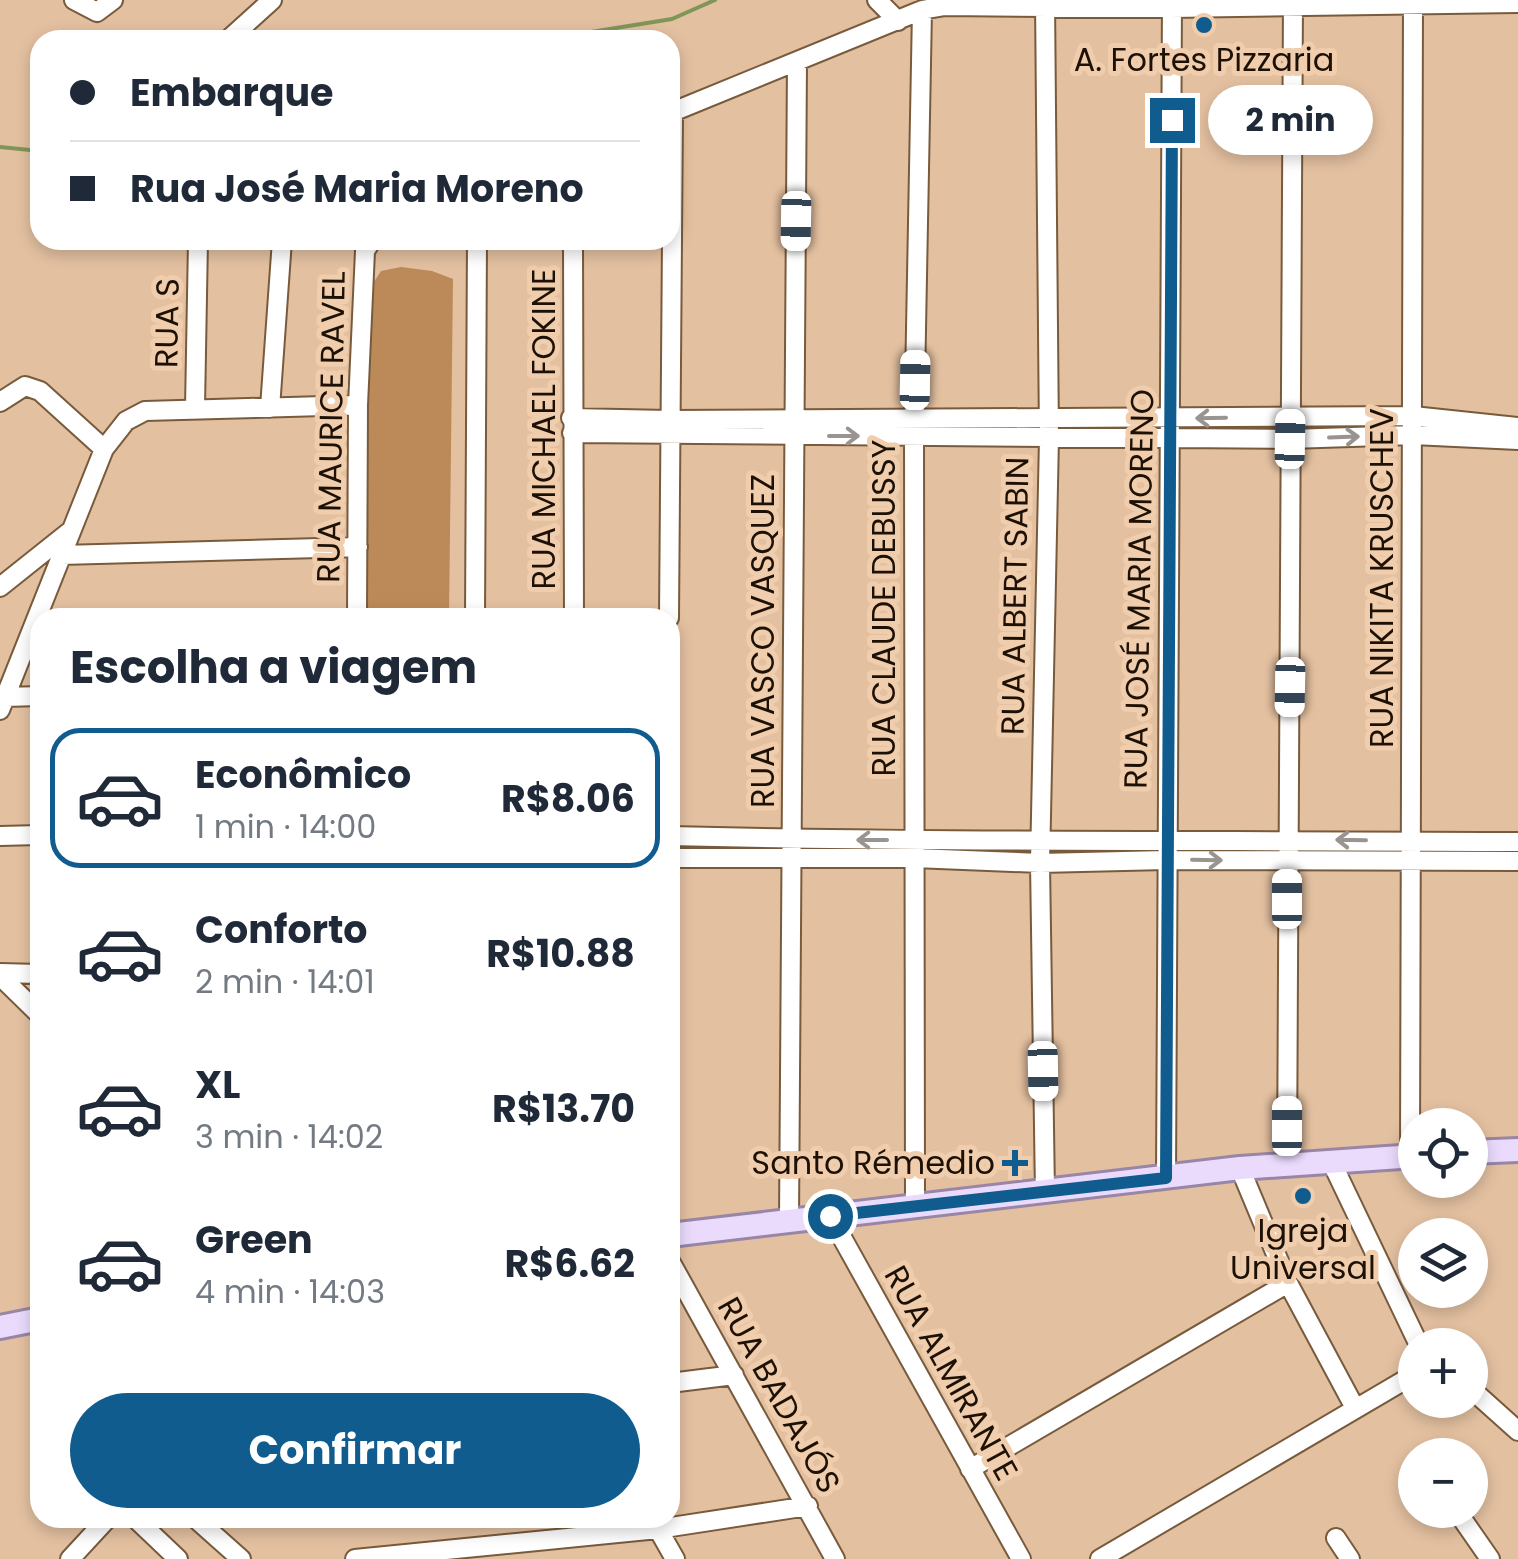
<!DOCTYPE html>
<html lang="pt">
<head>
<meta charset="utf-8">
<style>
  body { margin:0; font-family:Poppins,sans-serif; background:#f2f2f3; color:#1f2937; height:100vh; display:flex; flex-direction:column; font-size:38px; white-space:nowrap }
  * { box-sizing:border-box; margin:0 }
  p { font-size:32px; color:#747a83 }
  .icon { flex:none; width:55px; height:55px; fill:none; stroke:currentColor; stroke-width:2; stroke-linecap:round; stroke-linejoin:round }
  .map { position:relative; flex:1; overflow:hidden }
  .panel { position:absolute; left:30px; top:608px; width:650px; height:920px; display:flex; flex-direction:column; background:#fff; border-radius:30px; box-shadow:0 5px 15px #0003 }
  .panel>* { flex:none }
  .guide { position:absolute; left:30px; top:30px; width:650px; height:220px; border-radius:30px; box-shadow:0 5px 15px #0003; display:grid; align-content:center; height:220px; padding:0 40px; background:#fff }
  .tools { position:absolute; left:1398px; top:1108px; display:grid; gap:20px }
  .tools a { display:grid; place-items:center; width:90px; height:90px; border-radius:50%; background:#fff; box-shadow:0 5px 15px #0003; font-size:50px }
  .end { position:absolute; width:45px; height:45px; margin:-22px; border:12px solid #105c8f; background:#fff; box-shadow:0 0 0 5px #fff }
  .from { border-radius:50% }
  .bubble { position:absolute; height:70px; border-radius:35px; background:#fff; box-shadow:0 5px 15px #0003; font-size:32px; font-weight:700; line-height:70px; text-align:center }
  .car { position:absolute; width:30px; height:60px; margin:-30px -15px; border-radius:12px; box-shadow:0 0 8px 2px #0007; background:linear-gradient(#fff 24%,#345 0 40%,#fff 0 76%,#345 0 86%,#fff 0) }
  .guide b { display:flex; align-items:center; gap:35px; height:95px; font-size:38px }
  .guide b+b { border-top:2px solid #e0e1e3 }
  .guide i { width:25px; height:25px; background:#1f2937 }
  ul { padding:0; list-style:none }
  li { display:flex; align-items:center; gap:30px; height:140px; margin:0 20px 15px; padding:0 20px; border:5px solid transparent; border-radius:30px }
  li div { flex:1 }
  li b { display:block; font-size:38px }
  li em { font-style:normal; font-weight:700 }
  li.on { border-color:#105c8f }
  li>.icon { width:90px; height:90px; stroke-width:1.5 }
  h2 { padding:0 40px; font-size:45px; line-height:120px }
  .cta { display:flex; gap:20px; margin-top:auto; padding:20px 40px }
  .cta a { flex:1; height:115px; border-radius:60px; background:#105c8f; color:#fff; font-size:40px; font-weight:700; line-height:115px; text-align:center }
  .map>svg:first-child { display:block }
  .forest { fill:#bc8a58 }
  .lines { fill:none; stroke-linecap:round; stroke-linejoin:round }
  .stream { stroke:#809658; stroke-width:4 }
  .minor-casing { stroke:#785a3c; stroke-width:22 }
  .major-casing { stroke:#9985a5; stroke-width:28 }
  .minor { stroke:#fff; stroke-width:18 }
  .major { stroke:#eadbfd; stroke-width:22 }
  .oneway { stroke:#99948f }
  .route { stroke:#105c8f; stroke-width:12 }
  .poi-dot { fill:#105c8f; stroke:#f0cdac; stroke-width:4 }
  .labels { text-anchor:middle; stroke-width:10; stroke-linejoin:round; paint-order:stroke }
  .poi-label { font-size:32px; fill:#1d1106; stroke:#f0cdac }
  .street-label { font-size:32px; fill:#1d1106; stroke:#f0cdac }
</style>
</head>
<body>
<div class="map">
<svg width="1518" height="1559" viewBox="0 0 1518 1559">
  <rect width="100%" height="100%" fill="#e3c0a0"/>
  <!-- forest -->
  <path class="forest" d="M401,267L432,271L453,279L449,617L365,618L368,291L381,271Z"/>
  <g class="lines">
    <!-- stream -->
    <path class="stream" d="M577,40L591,32L672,19L715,0
      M0,147L40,151"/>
    <defs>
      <path id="minor" d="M74,0L97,12L113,0
        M877,0L898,21
        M1045,0L1049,438L1040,863L1045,1193
        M228,40L272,0
        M670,113L922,10L945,6L1172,8L1518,3
        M573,240L574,618
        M0,402L25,386L40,391L104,449
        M195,408L198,240
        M270,408L282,240
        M571,418L669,420L1413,416L1518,427
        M572,433L1290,439L1413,435L1518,440
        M61,555L358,547
        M0,587L69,532
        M357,618L358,405L365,251L372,240
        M475,618L477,240
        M669,618L673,111
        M5,697L40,696
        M0,710L104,449L126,421L145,411L358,405
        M0,836L40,835
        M670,836C953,843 1235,840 1518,842
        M670,858H914L1040,863L1166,860L1518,861
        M0,973L40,974
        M0,976L40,1015
        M1410,1157L1413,0
        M1331,1161L1419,1345
        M1287,1164L1293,0
        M1240,1168L1288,1283L1355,1408
        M1166,1178L1172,0
        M915,1205L914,436L922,10
        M830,1216L1021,1559
        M789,1221L797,62
        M670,1261L835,1559
        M670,1383L734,1375
        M1470,1388L1518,1431
        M970,1469L1288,1283
        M1456,1510L1490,1559
        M135,1518L178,1559
        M195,1518L241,1559
        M658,1529L675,1559
        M1336,1538L1350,1559
        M70,1559L108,1518
        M355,1559L658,1529L808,1506
        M1100,1559L1415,1374"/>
      <path id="major" d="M1470,1152L1518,1150
        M670,1235L1240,1168L1415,1156
        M0,1327L40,1319"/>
    </defs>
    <!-- minor casing -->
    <use href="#minor" class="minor-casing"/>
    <!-- major casing -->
    <use href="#major" class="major-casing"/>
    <!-- minor -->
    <use href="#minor" class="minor"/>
    <!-- major -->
    <use href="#major" class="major"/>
  </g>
  <!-- one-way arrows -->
  <defs><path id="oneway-shaft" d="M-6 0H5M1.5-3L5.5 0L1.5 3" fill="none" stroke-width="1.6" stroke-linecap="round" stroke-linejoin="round" transform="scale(2.5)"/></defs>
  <g class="oneway">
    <use href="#oneway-shaft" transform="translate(1211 418) rotate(179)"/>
    <use href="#oneway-shaft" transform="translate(844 436)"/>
    <use href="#oneway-shaft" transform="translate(1344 437) rotate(-2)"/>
    <use href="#oneway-shaft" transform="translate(872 840) rotate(-180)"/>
    <use href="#oneway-shaft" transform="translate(1351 840) rotate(-179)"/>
    <use href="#oneway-shaft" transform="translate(1207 860) rotate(1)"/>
  </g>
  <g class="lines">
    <!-- route -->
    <path class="route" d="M830,1216L1166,1178L1172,120"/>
  </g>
  <!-- markers -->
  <g class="poi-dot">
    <circle cx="1204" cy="25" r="10"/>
    <path d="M1010 1148h10v10h10v10h-10v10h-10v-10h-10v-10h10z"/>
    <circle cx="1303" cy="1196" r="10"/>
  </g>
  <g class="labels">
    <!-- poi labels -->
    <g class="poi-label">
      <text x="1204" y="71">A. Fortes Pizzaria</text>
      <text x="995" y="1174" text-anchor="end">Santo Rémedio</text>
      <text x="1303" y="1242">Igreja<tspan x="1303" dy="37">Universal</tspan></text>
    </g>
    <!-- street labels -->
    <g class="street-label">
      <text transform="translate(167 323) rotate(-89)" y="11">RUA S</text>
      <text transform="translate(331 427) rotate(-89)" y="11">RUA MAURICE RAVEL</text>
      <text transform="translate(544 429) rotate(-90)" y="11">RUA MICHAEL FOKINE</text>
      <text transform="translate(1382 578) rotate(-90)" y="11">RUA NIKITA KRUSCHEV</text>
      <text transform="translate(1139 589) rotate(-89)" y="11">RUA JOSÉ MARIA MORENO</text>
      <text transform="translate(1015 596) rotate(-89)" y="11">RUA ALBERT SABIN</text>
      <text transform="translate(884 608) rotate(-90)" y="11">RUA CLAUDE DEBUSSY</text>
      <text transform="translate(763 641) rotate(-90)" y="11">RUA VASCO VASQUEZ</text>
      <text transform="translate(951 1373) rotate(61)" y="11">RUA ALMIRANTE</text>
      <text transform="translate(779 1395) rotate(61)" y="11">RUA BADAJÓS</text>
    </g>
  </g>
</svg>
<div class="tools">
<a><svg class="icon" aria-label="locate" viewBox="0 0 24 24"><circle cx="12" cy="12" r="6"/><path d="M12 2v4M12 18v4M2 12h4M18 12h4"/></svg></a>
<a><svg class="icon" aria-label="layers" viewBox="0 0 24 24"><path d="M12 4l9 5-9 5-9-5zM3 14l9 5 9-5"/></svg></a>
<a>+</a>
<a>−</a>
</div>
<i class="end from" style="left:830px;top:1216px"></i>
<i class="end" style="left:1172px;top:120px"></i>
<div class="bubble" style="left:1208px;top:85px;width:165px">2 min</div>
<i class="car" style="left:796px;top:221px;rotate:181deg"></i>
<i class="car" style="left:915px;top:380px;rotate:1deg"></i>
<i class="car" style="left:1290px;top:439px;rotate:1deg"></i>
<i class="car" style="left:1290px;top:687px;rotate:181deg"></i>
<i class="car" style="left:1287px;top:899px;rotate:0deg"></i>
<i class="car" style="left:1043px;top:1071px;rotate:179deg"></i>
<i class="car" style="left:1287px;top:1126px;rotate:0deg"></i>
<div class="guide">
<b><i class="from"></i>Embarque</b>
<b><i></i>Rua José Maria Moreno</b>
</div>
<section class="panel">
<h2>Escolha a viagem</h2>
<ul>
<li class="on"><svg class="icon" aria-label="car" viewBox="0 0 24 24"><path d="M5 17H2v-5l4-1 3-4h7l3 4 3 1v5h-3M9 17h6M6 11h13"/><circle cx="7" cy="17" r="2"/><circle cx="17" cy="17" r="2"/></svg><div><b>Econômico</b><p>1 min · 14:00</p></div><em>R$8.06</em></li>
<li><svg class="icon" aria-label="car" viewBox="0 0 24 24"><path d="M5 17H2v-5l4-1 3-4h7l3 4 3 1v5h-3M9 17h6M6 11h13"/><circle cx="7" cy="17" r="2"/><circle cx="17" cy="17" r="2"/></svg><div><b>Conforto</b><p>2 min · 14:01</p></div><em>R$10.88</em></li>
<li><svg class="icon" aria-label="car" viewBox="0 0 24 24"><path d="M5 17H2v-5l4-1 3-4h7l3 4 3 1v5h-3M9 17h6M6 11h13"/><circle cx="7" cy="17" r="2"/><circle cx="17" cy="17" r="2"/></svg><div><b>XL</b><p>3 min · 14:02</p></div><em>R$13.70</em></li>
<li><svg class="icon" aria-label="car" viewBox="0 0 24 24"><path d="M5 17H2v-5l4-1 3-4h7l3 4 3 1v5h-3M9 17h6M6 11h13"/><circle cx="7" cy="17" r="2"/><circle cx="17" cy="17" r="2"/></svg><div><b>Green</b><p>4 min · 14:03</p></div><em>R$6.62</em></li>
</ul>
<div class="cta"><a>Confirmar</a></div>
</section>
</div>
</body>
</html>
